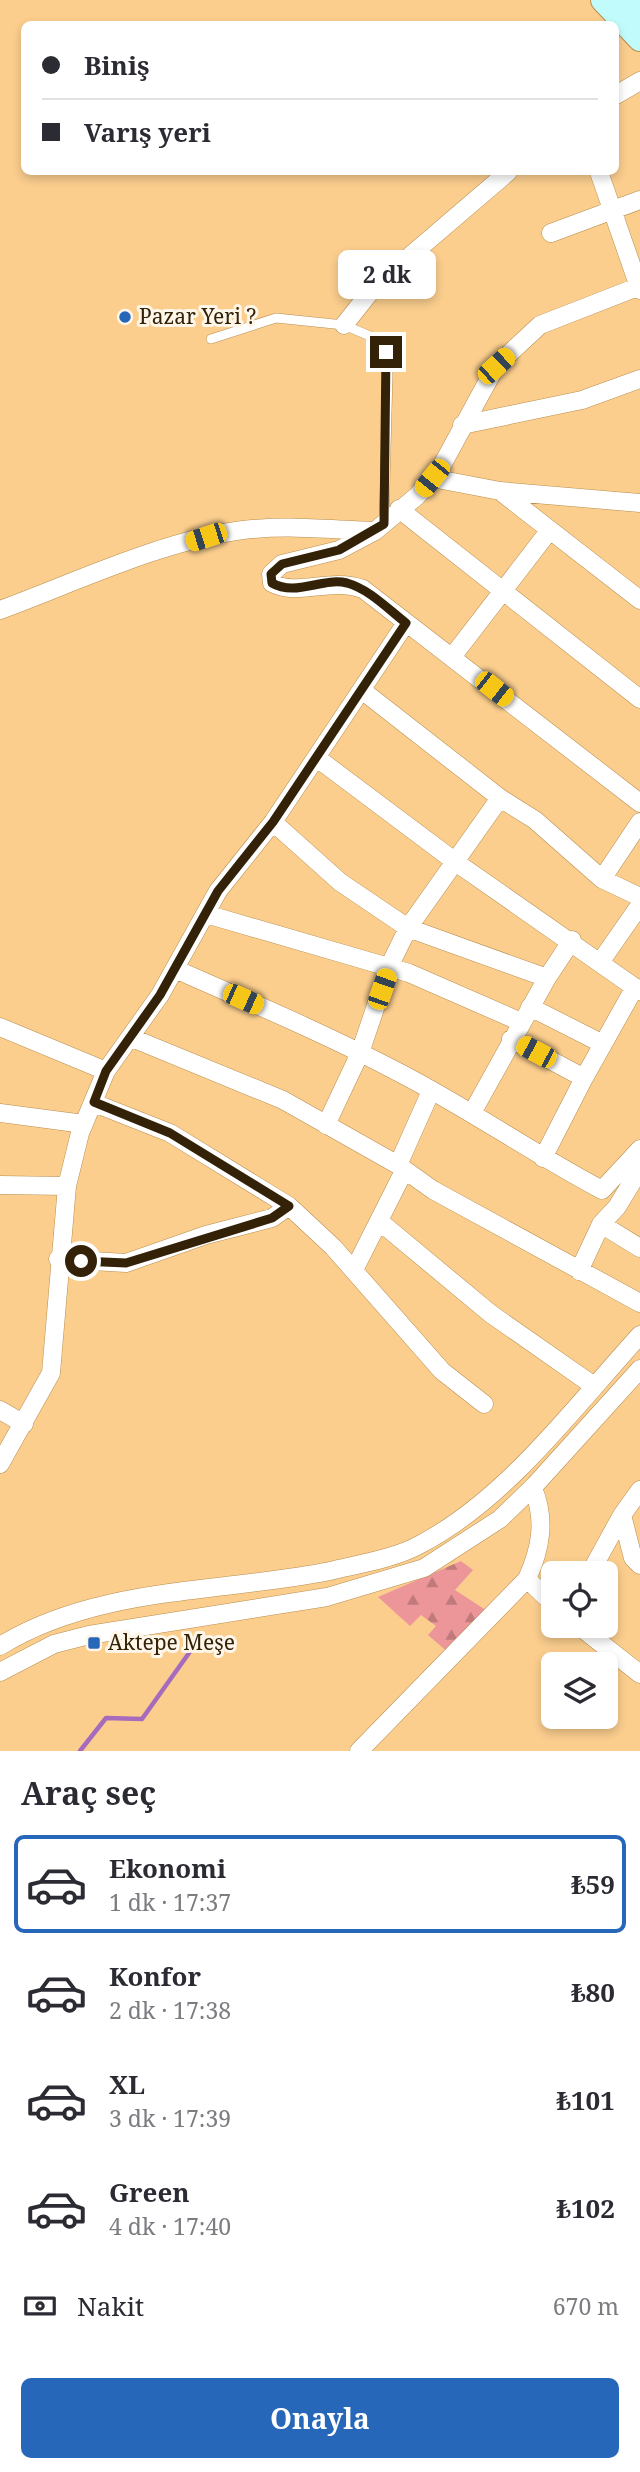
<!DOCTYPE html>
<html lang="tr">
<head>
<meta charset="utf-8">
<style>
  body { margin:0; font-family:"Noto Serif",serif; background:#f2f2f3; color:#2b2b33; height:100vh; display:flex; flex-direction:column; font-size:26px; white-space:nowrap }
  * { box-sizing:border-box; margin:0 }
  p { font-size:23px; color:#7c7c81 }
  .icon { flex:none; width:38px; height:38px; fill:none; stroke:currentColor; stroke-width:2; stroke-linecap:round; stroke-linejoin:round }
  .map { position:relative; height:1751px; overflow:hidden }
  .panel { display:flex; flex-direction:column; background:#fff; flex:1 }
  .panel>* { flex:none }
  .banner { position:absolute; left:21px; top:21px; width:598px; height:154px; border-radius:10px; box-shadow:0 4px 10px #0003; display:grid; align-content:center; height:154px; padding:0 21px; background:#fff }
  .controls { position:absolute; left:541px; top:1561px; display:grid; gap:14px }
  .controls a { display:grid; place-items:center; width:77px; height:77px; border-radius:10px; background:#fff; box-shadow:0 4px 10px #0003; font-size:35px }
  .end { position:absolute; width:32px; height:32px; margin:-16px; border:9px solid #332207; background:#fff; box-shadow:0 0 0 4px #fff }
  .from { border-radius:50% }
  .bubble { position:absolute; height:49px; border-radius:10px; background:#fff; box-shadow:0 4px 10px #0003; font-size:23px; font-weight:700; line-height:49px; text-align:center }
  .car { position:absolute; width:21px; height:42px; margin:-21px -10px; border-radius:9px; box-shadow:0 0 5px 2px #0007; background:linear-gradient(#f5c518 24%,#345 0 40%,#f5c518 0 76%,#345 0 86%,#f5c518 0) }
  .banner b { display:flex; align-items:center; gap:24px; height:66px; font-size:26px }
  .banner b+b { border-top:2px solid #e1e1e2 }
  .banner i { width:18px; height:18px; background:#2b2b33 }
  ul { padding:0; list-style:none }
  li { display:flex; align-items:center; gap:21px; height:98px; margin:0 14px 10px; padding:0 7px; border:4px solid transparent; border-radius:10px }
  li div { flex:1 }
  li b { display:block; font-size:26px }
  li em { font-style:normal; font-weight:700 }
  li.selected { border-color:#2767b9 }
  li>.icon { width:63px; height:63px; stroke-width:1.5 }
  h2 { padding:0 21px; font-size:32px; line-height:84px }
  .pay { display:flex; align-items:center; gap:18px; height:77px; padding:0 21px; font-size:26px }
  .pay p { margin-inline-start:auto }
  .cta { display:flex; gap:14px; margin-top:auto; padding:14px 21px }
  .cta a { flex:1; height:80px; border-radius:10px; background:#2767b9; color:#fff; font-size:28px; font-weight:700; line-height:80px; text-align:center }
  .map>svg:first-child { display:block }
  .forest { fill:url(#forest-firs) }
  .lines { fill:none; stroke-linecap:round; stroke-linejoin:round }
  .stream { stroke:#a66bbc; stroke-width:4.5 }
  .lane-casing { stroke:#b88e4f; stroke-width:10 }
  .street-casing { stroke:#b88e4f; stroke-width:19 }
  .secondary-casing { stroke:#b88e4f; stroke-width:26 }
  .lane { stroke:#fff; stroke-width:9 }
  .street { stroke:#fff; stroke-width:18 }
  .secondary { stroke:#c2fbfb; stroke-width:24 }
  .route { stroke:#332207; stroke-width:9 }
  .poi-dot { fill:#2767b9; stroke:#fff6ea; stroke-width:2.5 }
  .labels { text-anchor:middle; stroke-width:6; stroke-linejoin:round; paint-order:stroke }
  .poi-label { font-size:21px; fill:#332207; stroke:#fff6ea; text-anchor:start }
</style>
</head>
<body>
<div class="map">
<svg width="640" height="1751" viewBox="0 0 640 1751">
  <defs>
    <pattern id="forest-firs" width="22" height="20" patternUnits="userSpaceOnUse" patternTransform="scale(1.75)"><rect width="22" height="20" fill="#ec969a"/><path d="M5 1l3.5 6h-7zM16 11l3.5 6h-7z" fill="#c07a7c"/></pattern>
  </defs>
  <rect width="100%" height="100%" fill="#fbce8e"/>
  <!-- forest -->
  <path class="forest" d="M461,1561L473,1570L455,1590L492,1614L450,1654L428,1635L436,1626L421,1615L410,1626L378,1597Z"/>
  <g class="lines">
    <!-- stream -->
    <path class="stream" d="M80,1751L106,1718L142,1719L199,1639"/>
    <defs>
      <path id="lane" d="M211,339L276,318L344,325L377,339L386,352L388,375L384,522"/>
      <path id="street" d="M616,95L640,81
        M599,172L640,290
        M551,233L640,200
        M640,286L540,325L496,366L441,467L417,496L375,531L339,550L282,564L271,574L272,583C297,597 330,577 363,589L640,803
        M344,325L375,286L508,172
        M462,425L582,400L640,379
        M432,478L500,491L640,503
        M500,491L640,600
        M399,509L640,699
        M0,610C76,582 164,540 243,530C286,525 329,529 372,531
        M452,657L549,531
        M363,691L500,798L535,820L602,879L640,897
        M317,758L457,863L640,991
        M273,822L340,882L408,928L547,978L572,940
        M602,879L640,822
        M206,914L409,973L521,1022
        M601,961L640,905
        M175,969C250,1002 326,1034 398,1072C468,1108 532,1153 602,1190L640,1149
        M530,1007L603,1044
        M0,1027L106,1071
        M132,1038L283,1100L398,1165L433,1190L640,1303
        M511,1039L584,1078
        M94,1103L170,1133L289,1206L333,1247L442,1371L484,1404
        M0,1113L84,1124
        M472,1113L547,978
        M326,1125L360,1053L389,967L408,928L500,798
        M543,1158L584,1078L635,987
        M398,1165L431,1091
        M0,1185L67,1186
        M379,1221L491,1314L594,1386
        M601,1224L640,1248
        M58,1259L126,1263L206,1235L272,1218L289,1206
        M354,1270L404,1171
        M579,1271L601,1224L617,1207L640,1169
        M0,1410L24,1424
        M0,1464L51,1373L67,1186L80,1133L106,1071L160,995L218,891L273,822L406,623
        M622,1515L633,1558L640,1565
        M590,1573L622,1515L640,1490
        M527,1579L553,1604
        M579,1626L640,1674
        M0,1646C97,1586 221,1593 330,1571C359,1564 394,1559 421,1544C508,1498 575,1406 640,1335
        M0,1672L54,1644L89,1635L327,1597L424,1568L500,1519L535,1485L640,1369
        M359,1751L527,1579C541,1548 546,1520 533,1488"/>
      <path id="secondary" d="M603,0L640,39
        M632,0L640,10"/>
    </defs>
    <!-- lane casing -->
    <use href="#lane" class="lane-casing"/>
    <!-- street casing -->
    <use href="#street" class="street-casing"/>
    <!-- secondary casing -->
    <use href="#secondary" class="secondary-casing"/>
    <!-- lane -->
    <use href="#lane" class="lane"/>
    <!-- street -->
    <use href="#street" class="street"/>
    <!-- secondary -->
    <use href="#secondary" class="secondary"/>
  </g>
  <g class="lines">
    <!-- route -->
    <path class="route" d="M81,1261L126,1263L272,1218L289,1206L170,1133L94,1102L106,1071L160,995L218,891L273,822L406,623C388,609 369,589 347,583C322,577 296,597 272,583L271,574L282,564L339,550L384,524L386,352"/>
  </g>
  <!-- markers -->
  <g class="poi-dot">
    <circle cx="125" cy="317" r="7"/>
    <rect x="87" y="1636" width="14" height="14" rx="3.5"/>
  </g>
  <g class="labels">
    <!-- poi labels -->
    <g class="poi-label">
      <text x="139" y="324">Pazar Yeri ?</text>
      <text x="108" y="1650">Aktepe Meşe</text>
    </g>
  </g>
</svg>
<div class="controls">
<a><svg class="icon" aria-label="locate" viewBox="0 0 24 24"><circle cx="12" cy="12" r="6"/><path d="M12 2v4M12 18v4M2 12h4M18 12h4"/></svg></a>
<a><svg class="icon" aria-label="layers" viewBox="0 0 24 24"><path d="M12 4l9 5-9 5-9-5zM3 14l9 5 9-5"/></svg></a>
</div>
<i class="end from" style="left:81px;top:1261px"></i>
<i class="end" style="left:386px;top:352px"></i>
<div class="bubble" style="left:338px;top:250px;width:98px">2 dk</div>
<i class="car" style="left:496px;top:366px;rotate:47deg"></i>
<i class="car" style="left:432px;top:478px;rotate:219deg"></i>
<i class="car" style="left:206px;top:537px;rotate:252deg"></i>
<i class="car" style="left:494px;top:689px;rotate:128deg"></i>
<i class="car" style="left:382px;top:989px;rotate:19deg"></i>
<i class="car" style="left:243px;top:999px;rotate:114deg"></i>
<i class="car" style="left:536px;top:1052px;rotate:298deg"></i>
<div class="banner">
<b><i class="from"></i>Biniş</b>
<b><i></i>Varış yeri</b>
</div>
</div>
<section class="panel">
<h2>Araç seç</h2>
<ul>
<li class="selected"><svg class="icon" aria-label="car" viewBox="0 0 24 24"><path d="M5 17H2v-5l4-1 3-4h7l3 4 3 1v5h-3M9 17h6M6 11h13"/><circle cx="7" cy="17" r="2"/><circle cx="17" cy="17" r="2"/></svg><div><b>Ekonomi</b><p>1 dk · 17:37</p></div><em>₺59</em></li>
<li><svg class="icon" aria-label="car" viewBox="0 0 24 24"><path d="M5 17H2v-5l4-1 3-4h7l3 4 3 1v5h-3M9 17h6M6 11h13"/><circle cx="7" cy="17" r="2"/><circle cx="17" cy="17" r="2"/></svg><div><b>Konfor</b><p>2 dk · 17:38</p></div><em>₺80</em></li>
<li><svg class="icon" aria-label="car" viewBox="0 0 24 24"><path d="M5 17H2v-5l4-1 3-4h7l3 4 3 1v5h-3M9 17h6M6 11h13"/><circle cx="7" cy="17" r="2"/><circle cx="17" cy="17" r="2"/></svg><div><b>XL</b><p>3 dk · 17:39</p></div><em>₺101</em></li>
<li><svg class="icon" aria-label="car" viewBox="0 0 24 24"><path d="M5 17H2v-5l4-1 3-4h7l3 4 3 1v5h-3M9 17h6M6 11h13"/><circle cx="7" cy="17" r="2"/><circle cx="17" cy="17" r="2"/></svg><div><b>Green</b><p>4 dk · 17:40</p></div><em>₺102</em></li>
</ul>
<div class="pay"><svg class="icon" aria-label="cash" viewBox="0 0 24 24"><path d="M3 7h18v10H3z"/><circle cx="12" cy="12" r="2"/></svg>Nakit<p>670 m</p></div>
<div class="cta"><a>Onayla</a></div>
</section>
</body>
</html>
